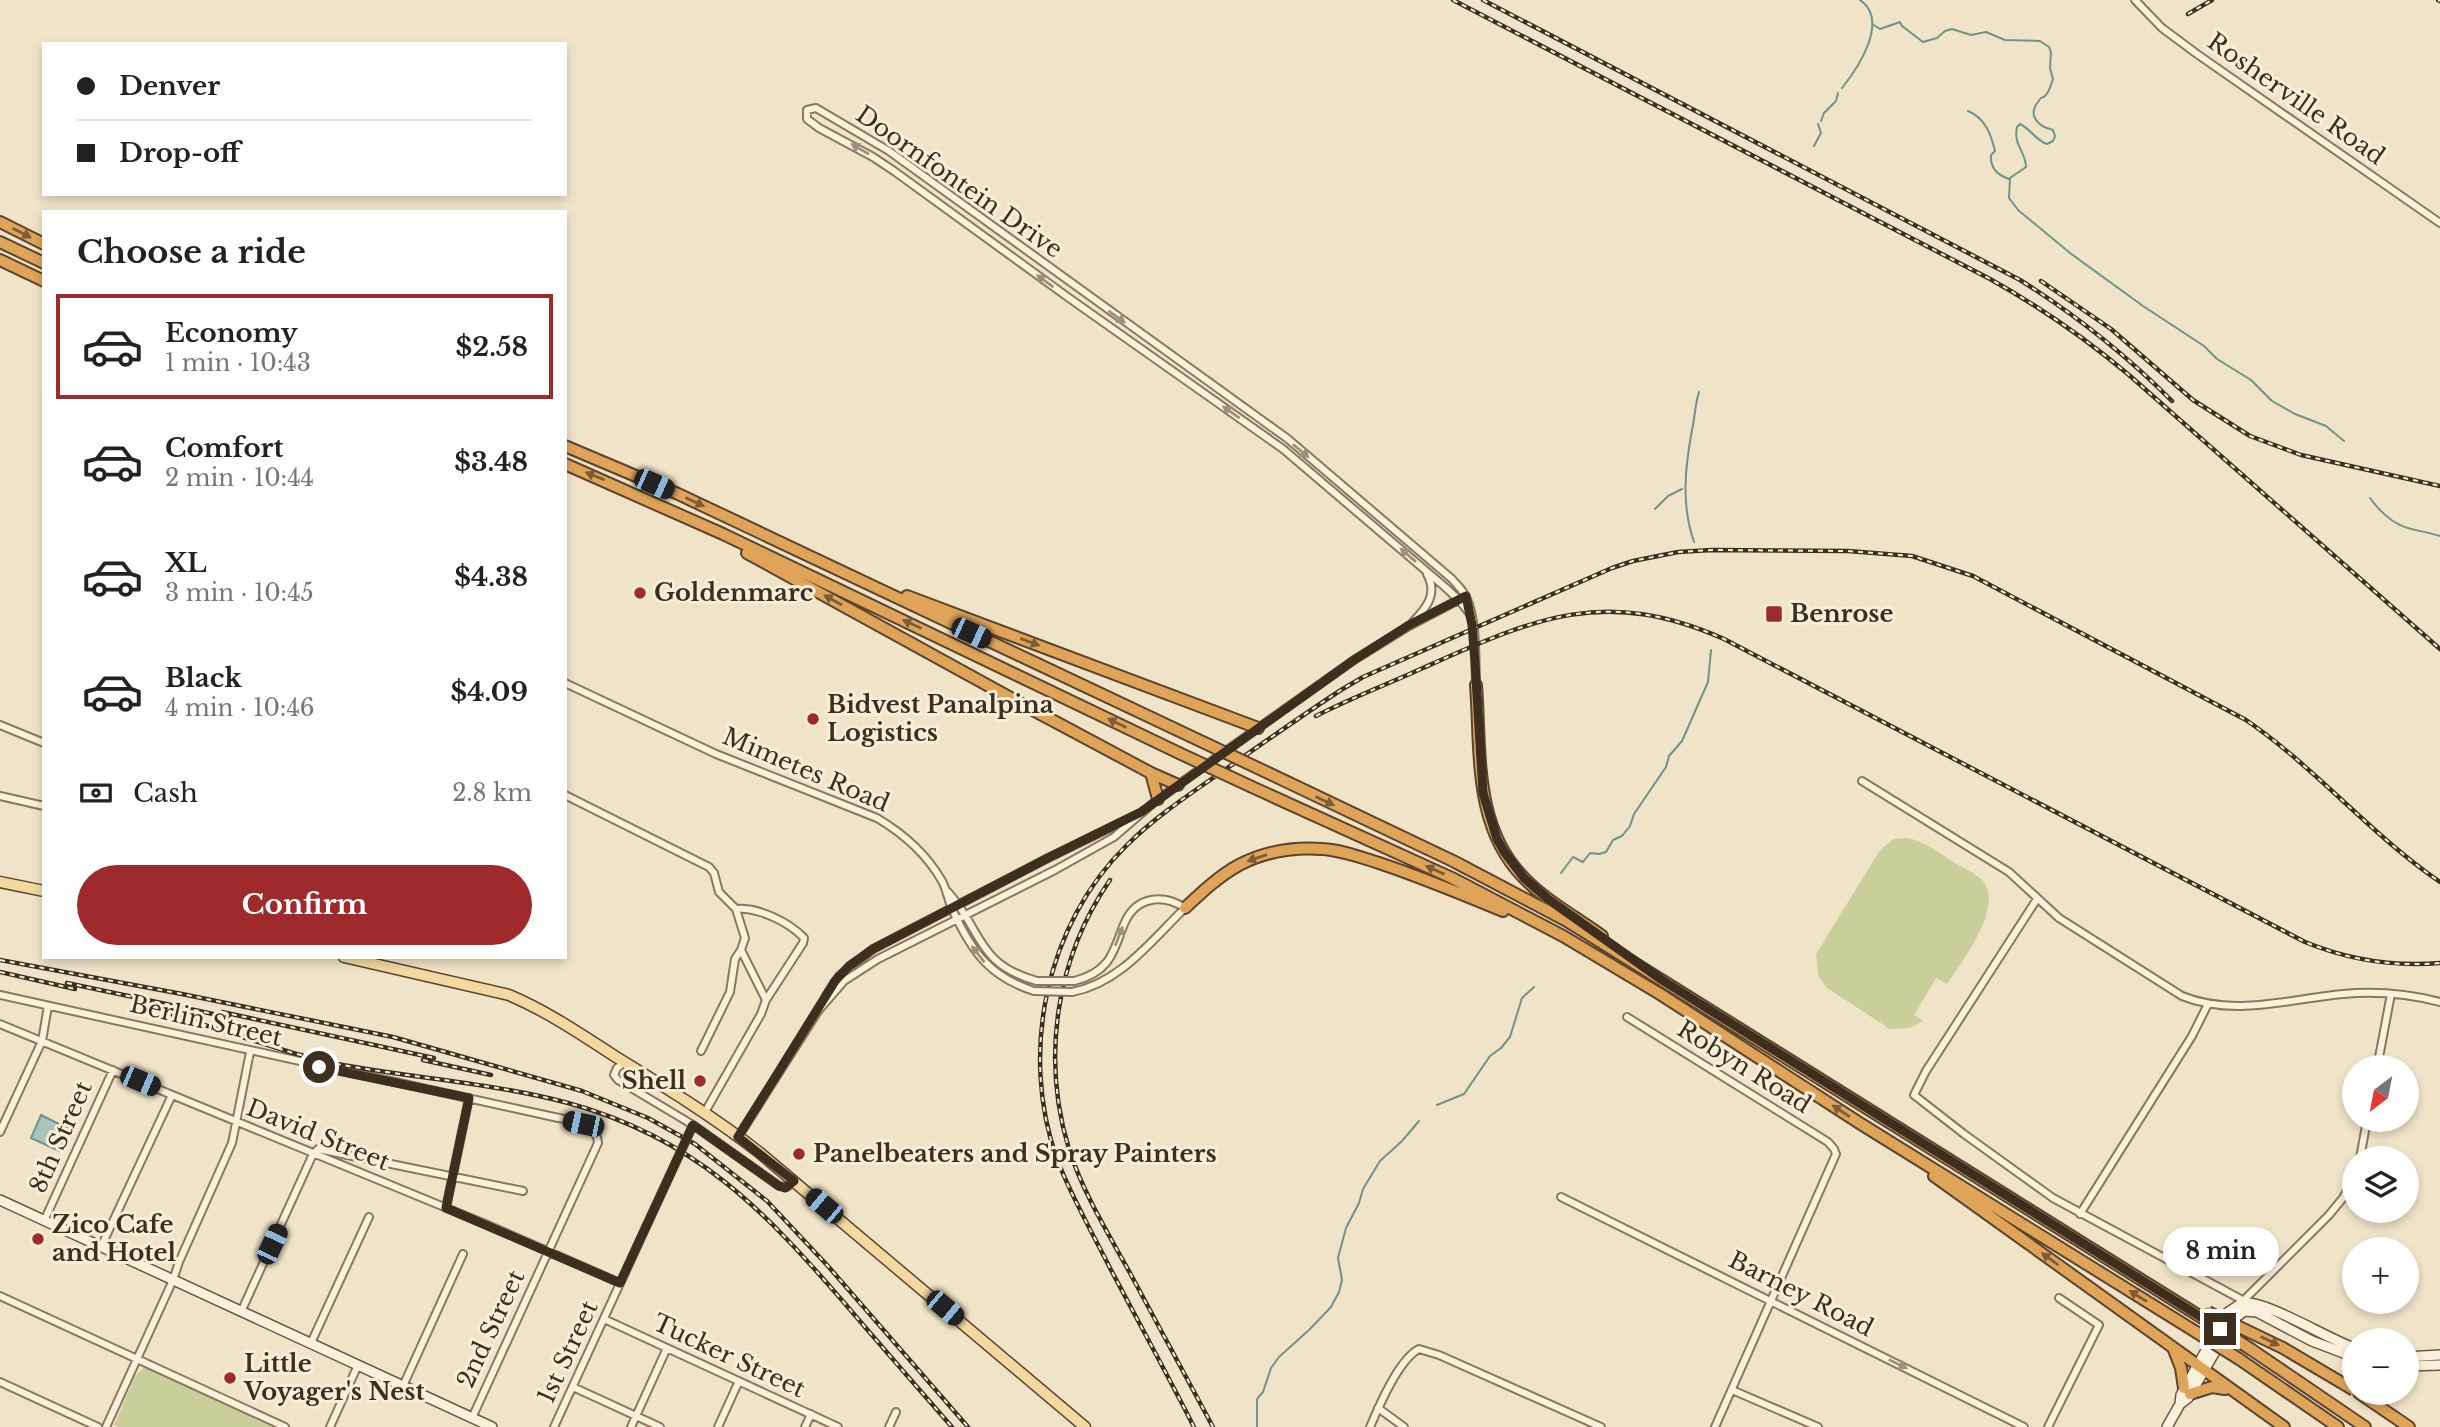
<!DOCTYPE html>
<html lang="en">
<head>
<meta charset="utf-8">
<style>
  body { margin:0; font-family:"Libre Baskerville",serif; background:#f6f6f6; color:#222; height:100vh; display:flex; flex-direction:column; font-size:26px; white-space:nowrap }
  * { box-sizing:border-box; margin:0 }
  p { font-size:23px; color:#767676 }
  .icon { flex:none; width:38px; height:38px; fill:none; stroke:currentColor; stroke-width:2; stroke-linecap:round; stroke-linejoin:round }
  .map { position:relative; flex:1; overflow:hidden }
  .panel { position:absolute; left:42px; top:210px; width:525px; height:749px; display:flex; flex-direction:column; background:#fff; border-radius:0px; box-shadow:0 4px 10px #0003 }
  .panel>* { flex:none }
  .hud { position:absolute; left:42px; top:42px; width:525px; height:154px; border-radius:0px; box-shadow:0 4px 10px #0003; display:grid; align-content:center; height:154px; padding:0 35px; background:#fff }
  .needle { width:46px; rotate:212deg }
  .controls { position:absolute; left:2342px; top:1055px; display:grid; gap:14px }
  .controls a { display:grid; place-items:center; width:77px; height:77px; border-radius:50%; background:#fff; box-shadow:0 4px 10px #0003; font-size:35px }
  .end { position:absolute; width:32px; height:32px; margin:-16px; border:9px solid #3d2e20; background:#fff; box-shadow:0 0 0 4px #fff }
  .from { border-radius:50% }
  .bubble { position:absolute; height:49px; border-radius:24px; background:#fff; box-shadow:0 4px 10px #0003; font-size:23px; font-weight:700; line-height:49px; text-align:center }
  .car { position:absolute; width:21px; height:42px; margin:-21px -10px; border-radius:9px; box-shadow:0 0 5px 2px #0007; background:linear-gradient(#222 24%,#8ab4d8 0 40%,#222 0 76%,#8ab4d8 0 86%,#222 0) }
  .hud b { display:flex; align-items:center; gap:24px; height:66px; font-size:26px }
  .hud b+b { border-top:2px solid #e0e0e0 }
  .hud i { width:18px; height:18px; background:#222 }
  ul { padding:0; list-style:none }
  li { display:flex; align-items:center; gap:21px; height:105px; margin:0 14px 10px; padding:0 21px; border:4px solid transparent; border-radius:0px }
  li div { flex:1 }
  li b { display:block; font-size:26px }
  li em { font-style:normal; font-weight:700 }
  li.on { border-color:#9e2a2b }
  li>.icon { width:63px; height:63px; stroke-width:1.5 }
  h2 { padding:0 35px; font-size:32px; line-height:84px }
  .pay { display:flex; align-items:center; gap:18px; height:77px; padding:0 35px; font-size:26px }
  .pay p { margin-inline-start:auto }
  .action { display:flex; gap:14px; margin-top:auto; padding:14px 35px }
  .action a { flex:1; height:80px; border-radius:42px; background:#9e2a2b; color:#fff; font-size:28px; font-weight:700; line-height:80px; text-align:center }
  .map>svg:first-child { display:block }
  .green { fill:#c9cf9b }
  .water { fill:#a9c4bc; stroke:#6f938a; stroke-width:2 }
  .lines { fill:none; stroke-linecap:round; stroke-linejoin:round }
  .stream { stroke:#6f938a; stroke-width:2 }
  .street-casing { stroke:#8d765c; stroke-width:10 }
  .secondary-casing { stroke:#6f573f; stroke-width:12 }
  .primary-casing { stroke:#5b4430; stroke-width:13 }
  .highway-casing { stroke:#5b4430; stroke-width:14 }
  .street { stroke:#faf1dc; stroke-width:6 }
  .secondary { stroke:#faf1dc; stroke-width:9 }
  .primary { stroke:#f3d9a0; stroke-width:10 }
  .highway { stroke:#e0a458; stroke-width:10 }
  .rail-casing { stroke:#3d2e20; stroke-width:4.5 }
  .rail { stroke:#f7eed8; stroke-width:2; stroke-dasharray:5; stroke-linecap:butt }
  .street-bridge-casing { stroke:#8d765c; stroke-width:10; stroke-linecap:butt }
  .highway-bridge-casing { stroke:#5b4430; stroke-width:14; stroke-linecap:butt }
  .street-bridge { stroke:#faf1dc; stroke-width:6 }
  .highway-bridge { stroke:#e0a458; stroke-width:10 }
  .oneway { fill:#9c907e }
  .oneway2 { fill:#7e5d36 }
  .route { stroke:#3d2e20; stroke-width:9 }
  .poi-dot { fill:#9e2a2b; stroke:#f7eed8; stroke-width:2.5 }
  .labels { text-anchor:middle; stroke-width:6; stroke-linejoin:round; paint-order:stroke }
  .street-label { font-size:24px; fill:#3d2e20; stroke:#f7eed8 }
  .poi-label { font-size:24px; font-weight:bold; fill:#3d2e20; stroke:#f7eed8; text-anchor:start }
</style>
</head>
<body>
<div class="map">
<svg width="2440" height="1427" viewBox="0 0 2440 1427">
  <rect width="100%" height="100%" fill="#f0e4c8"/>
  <!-- green -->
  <path class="green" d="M1907,838C1925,841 1939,853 1955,863C1963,868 1977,874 1983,881C2004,907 1962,962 1947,984L1936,978L1914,1015L1924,1021L1909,1028L1890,1029L1827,988L1818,975L1816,954L1880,850L1894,839Z
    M145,1367L272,1427H119L114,1425L135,1376Z"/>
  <!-- water -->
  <path class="water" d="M41,1115L69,1129L59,1151L31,1138Z"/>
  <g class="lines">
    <!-- stream -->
    <path class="stream" d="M1872,24L1880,29L1900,22L1902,26L1923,42L1937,38L1945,31L1952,29L1971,35L1986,32L2005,40L2040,41L2049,47L2051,52L2050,68L2053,79C2051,84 2050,90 2046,95C2040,101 2043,94 2038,102C2027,116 2039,127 2053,130L2055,136L2053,141L2047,144C2035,140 2031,129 2020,124L2017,127C2013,145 2026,152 2026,167L2010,178L2009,198L2018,210L2070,253L2143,306L2204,346L2217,359L2251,380L2272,401L2295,414L2326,426L2344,441
      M1842,88C1858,68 1890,20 1860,0
      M1968,111C1985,118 1991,134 1995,151L1991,155C1990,167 1997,175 2009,179
      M1821,121L1824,113L1836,101L1838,93
      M1814,146L1821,133L1818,124
      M2370,498C2377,508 2389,520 2400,525C2409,530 2429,532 2440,536
      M1655,509L1668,496L1682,489
      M1694,542C1681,504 1685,468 1692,430C1695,417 1695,404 1699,392
      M1561,873L1573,857L1583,862L1590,853L1599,854L1606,852L1613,840L1622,836L1630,826L1634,814L1666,767L1669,756L1682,741L1708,682L1711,650
      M1437,1105L1464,1094L1490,1056L1501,1048L1510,1037L1522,998L1534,987
      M1257,1427V1399L1263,1392L1271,1368L1279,1357L1310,1329L1331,1307L1339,1292L1342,1280L1338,1258L1346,1228L1359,1203L1363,1189L1380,1161L1402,1141L1419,1121"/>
    <defs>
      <path id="street" d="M2135,0L2162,28L2197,54L2440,223
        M1470,614L1459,600L1445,587L1283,449L1069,298L894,171L873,157L819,128L807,119V110L816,108L889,151L1288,439L1452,579C1456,584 1463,590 1466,597C1477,619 1475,660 1476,685
        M1413,622C1427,607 1438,594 1427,574
        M565,683L716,754L877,818C904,834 926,853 942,881C947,890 948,901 953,911C972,952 990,977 1034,991
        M0,725L44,743
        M1862,781L2009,872L2059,918L2182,996C2234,1017 2289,999 2343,994C2375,991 2409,994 2440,1002
        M565,795L709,867L714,873L719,892L736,909L745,938L741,950L766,1000L761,1014L705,1112
        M0,796L44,806
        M948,892C983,931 976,964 1037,981
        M2037,899L1926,1071L1914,1095L1964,1134L2053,1198L2246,1302
        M736,909C758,907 789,922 804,938L803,943L766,1000
        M1072,992C1120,983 1151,941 1185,908C1163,894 1137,896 1125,922C1119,935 1116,950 1107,962C1098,973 1087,978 1074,981
        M0,995L554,1117C571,1121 597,1121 598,1143L472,1418
        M826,996L839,976L873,949L1048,858L1134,816
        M818,1011L844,981L878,959L1055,870L1114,837L1158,799L1354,660L1409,626L1462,598
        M1627,1017L1828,1142L1834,1149L1836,1154L1715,1427
        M0,1024L483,1223L620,1283
        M701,1051L730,992L735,959L741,950
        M625,1062L617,1068L614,1075L618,1080L693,1125L779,1186L787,1187L794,1181
        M2377,1068L2391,994
        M0,1132L42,1041L48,1006
        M738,1137L820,1008
        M2360,1158L2367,1120
        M1561,1197L2024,1427
        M446,1208L469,1098
        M2080,1214L2192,1036L2208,1004
        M44,1221L113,1070
        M101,1247L172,1095
        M0,1296L285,1427
        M2244,1300L2329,1215L2343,1198L2354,1178
        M241,1312L313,1154L318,1149L523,1191
        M604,1319L838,1427
        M311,1343L369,1217
        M0,1382L98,1427
        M403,1386L463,1254
        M573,1387L660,1427
        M1732,1390L1818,1427
        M1378,1408L1404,1427
        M106,1427L173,1280L179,1262L232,1143L250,1052
        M330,1427L358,1365
        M554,1427L651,1216
        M631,1427L667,1348
        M718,1427L739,1381
        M805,1427L811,1414
        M889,1427L896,1412
        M1370,1427C1379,1406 1399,1359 1419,1349L1439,1355L1601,1427
        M2048,1427L2099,1325L2059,1298"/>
      <path id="secondary" d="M0,1200L492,1427
        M2406,1357L2440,1355
        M2406,1366L2440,1365
        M2180,1404L2181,1395L2227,1313L2242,1303C2266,1300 2326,1338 2354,1348
        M2167,1427L2180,1404L2188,1398L2234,1319L2244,1311L2257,1312L2312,1341L2354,1357"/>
      <path id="primary" d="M0,882L44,891
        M344,957L509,995C547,1011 582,1035 616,1057C665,1087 714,1117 760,1153L1085,1427"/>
      <path id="highway" d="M0,222L44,244
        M0,242L44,263
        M0,260L44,281
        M565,446L676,493L1190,736
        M565,464L723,534L1179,753
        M747,553L1020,703L1151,773L1178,785
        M907,596L1258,728
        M1476,685C1481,751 1473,827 1524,878C1546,901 1576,917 1602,936
        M1264,771L1453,861L1567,921L2204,1319
        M1151,773L1158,799
        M1252,787L1452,878L1563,936L1660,994L1861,1124L2196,1332
        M1185,908C1202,892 1219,876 1239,865C1264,852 1294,847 1322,849C1341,850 1360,857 1379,863C1421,877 1462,894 1503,911
        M1934,1176L2284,1427
        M2174,1350L2181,1368L2184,1388
        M2252,1350L2365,1427
        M2239,1359L2338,1427
        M2359,1393L2409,1427
        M2190,1394L2212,1387L2225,1389"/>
    </defs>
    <!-- street casing -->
    <use href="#street" class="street-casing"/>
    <!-- secondary casing -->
    <use href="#secondary" class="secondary-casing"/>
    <!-- primary casing -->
    <use href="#primary" class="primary-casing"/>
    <!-- highway casing -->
    <use href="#highway" class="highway-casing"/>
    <!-- street -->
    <use href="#street" class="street"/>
    <!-- secondary -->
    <use href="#secondary" class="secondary"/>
    <!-- primary -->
    <use href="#primary" class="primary"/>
    <!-- highway -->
    <use href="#highway" class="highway"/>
    <defs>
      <path id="rail" d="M1453,0L1990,279C2040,307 2085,338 2129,375L2440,649
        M1483,0L2020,280C2076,315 2125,354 2172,401
        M2438,0L2440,1
        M2188,14L2212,0
        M2041,281L2111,329L2193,400L2250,436L2301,455L2440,486
        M1316,716C1351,698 1388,684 1423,668C1535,618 1604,586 1724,639L2305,942C2349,960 2392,967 2440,963
        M1110,880C1056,958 1041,1058 1069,1149C1083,1193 1108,1233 1130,1273C1157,1324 1186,1376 1213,1427
        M0,960L182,994L393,1037L582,1091L648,1118L695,1144L767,1201L827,1265L968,1427
        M0,972L75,989
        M67,983L232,1018
        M222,1012L434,1058
        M173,1015L293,1053L327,1062C407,1078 490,1082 568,1103C696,1138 764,1210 847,1306C882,1347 917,1387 952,1427
        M423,1060L491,1075
        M1194,1427C1167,1374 1138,1321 1110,1268C1092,1232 1071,1196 1057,1159C1019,1053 1046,924 1127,845C1155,817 1190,794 1223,771C1262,744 1301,716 1341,690L1363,677L1461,634L1612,568L1633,561L1678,552L1712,550L1848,551L1912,556L1973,576L2246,720C2316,768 2370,834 2440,882"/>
    </defs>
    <!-- rail casing -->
    <use href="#rail" class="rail-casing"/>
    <!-- rail -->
    <use href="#rail" class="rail"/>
    <defs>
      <path id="street-bridge" d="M1037,981H1074
        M1034,991L1072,992
        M651,1216L693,1125"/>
      <path id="highway-bridge" d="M1190,736L1264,771
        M1179,753L1252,787
        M2208,1312L2283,1348L2354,1390
        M2204,1319L2252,1350
        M2196,1332L2239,1359"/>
    </defs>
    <!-- street-bridge casing -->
    <use href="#street-bridge" class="street-bridge-casing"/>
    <!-- highway-bridge casing -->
    <use href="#highway-bridge" class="highway-bridge-casing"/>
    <!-- street-bridge -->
    <use href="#street-bridge" class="street-bridge"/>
    <!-- highway-bridge -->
    <use href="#highway-bridge" class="highway-bridge"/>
  </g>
  <!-- one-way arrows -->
  <defs><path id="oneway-solid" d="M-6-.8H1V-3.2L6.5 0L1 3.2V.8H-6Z" transform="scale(1.75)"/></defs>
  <g class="oneway">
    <use href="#oneway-solid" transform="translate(860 149) rotate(-150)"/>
    <use href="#oneway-solid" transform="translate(1045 281) rotate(-144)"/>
    <use href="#oneway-solid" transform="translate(1117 317) rotate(36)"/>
    <use href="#oneway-solid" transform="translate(1231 412) rotate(-145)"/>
    <use href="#oneway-solid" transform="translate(1301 451) rotate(40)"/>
    <use href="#oneway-solid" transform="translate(1408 555) rotate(-139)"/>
    <use href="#oneway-solid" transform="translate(1119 936) rotate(-69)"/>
    <use href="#oneway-solid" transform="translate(978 954) rotate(-128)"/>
    <use href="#oneway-solid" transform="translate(1898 1364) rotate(26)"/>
  </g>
  <g class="oneway2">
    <use href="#oneway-solid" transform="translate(22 233) rotate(27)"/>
    <use href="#oneway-solid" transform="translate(595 476) rotate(-158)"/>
    <use href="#oneway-solid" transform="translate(695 502) rotate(25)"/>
    <use href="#oneway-solid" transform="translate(833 600) rotate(-151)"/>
    <use href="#oneway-solid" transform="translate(912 624) rotate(-155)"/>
    <use href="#oneway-solid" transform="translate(1030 642) rotate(20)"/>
    <use href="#oneway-solid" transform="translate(1117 723) rotate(-154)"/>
    <use href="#oneway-solid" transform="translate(1325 801) rotate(26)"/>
    <use href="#oneway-solid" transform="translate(1257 858) rotate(161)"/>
    <use href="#oneway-solid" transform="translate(1435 870) rotate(-156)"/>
    <use href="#oneway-solid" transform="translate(1841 1111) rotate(-147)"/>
    <use href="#oneway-solid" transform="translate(2050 1259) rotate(-144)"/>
    <use href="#oneway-solid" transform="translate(2138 1296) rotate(-148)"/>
    <use href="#oneway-solid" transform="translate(2270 1341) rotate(26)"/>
  </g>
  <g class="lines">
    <!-- route -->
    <path class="route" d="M319,1067L469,1098L446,1208L620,1283L693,1125L779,1186L785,1188L794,1181L738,1137L835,981L849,966L873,949L1048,858L1141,812L1354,660L1409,625L1466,596L1472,625L1475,662L1483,793L1497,839L1505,853L1524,878L1548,899L1662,980L2220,1329"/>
  </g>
  <!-- markers -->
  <g class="poi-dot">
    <circle cx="640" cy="593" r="7"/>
    <rect x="1765" y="605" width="18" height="18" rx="3.5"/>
    <circle cx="813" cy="719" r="7"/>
    <circle cx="700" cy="1081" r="7"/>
    <circle cx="799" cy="1154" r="7"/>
    <circle cx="38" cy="1239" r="7"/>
    <circle cx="230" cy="1378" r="7"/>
  </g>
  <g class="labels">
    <!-- street labels -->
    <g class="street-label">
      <text transform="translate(2296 99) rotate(35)" y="8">Rosherville Road</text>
      <text transform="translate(959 182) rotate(35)" y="8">Doornfontein Drive</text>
      <text transform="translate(806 770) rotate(23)" y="8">Mimetes Road</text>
      <text transform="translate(206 1021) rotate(13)" y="8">Berlin Street</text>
      <text transform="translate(1744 1067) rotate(32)" y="8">Robyn Road</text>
      <text transform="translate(318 1135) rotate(22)" y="8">David Street</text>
      <text transform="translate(61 1137) rotate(-66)" y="8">8th Street</text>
      <text transform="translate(1801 1294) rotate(27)" y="8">Barney Road</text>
      <text transform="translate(491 1329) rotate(-65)" y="8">2nd Street</text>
      <text transform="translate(568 1352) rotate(-65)" y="8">1st Street</text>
      <text transform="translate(729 1356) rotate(25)" y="8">Tucker Street</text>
    </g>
    <!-- poi labels -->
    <g class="poi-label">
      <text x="654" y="601">Goldenmarc</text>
      <text x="1790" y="622">Benrose</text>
      <text x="827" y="713">Bidvest Panalpina<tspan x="827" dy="28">Logistics</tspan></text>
      <text x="686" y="1089" text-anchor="end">Shell</text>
      <text x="813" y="1162">Panelbeaters and Spray Painters</text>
      <text x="52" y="1233">Zico Cafe<tspan x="52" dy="28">and Hotel</tspan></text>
      <text x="244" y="1372">Little<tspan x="244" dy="28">Voyager's Nest</tspan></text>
    </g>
  </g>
</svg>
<div class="controls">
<a><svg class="needle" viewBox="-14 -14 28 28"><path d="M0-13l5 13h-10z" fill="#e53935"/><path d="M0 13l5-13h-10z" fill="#767676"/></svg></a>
<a><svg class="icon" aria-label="layers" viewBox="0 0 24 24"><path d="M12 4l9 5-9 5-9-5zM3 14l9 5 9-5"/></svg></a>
<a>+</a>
<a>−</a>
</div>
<i class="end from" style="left:319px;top:1067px"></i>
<i class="end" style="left:2220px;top:1329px"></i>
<div class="bubble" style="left:2163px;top:1227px;width:116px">8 min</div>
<i class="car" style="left:654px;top:484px;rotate:114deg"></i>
<i class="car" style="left:971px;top:633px;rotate:115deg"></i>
<i class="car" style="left:140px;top:1081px;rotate:113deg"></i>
<i class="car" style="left:583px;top:1124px;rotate:282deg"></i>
<i class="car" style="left:824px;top:1206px;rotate:310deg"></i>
<i class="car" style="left:272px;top:1244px;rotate:25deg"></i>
<i class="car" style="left:945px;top:1308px;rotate:130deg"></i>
<div class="hud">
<b><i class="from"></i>Denver</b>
<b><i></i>Drop-off</b>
</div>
<section class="panel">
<h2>Choose a ride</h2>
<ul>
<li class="on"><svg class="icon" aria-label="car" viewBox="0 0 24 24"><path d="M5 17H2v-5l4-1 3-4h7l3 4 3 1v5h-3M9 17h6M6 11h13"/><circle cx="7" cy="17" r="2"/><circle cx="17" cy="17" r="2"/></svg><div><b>Economy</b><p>1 min · 10:43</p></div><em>$2.58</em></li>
<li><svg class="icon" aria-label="car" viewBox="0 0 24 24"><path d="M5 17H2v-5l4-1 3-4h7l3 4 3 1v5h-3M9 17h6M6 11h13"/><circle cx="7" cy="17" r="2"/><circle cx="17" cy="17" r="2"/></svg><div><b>Comfort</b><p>2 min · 10:44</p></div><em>$3.48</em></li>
<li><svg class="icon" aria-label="car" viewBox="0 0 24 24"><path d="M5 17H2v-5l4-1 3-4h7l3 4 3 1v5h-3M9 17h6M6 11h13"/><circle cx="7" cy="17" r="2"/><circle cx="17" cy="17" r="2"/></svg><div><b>XL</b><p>3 min · 10:45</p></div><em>$4.38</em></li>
<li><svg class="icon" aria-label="car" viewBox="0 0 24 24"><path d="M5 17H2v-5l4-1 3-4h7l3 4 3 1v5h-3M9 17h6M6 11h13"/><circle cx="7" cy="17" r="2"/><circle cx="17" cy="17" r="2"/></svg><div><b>Black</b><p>4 min · 10:46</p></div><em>$4.09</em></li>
</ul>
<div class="pay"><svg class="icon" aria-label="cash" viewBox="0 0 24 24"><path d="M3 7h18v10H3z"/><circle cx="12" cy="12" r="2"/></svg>Cash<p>2.8 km</p></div>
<div class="action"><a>Confirm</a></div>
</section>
</div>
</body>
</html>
